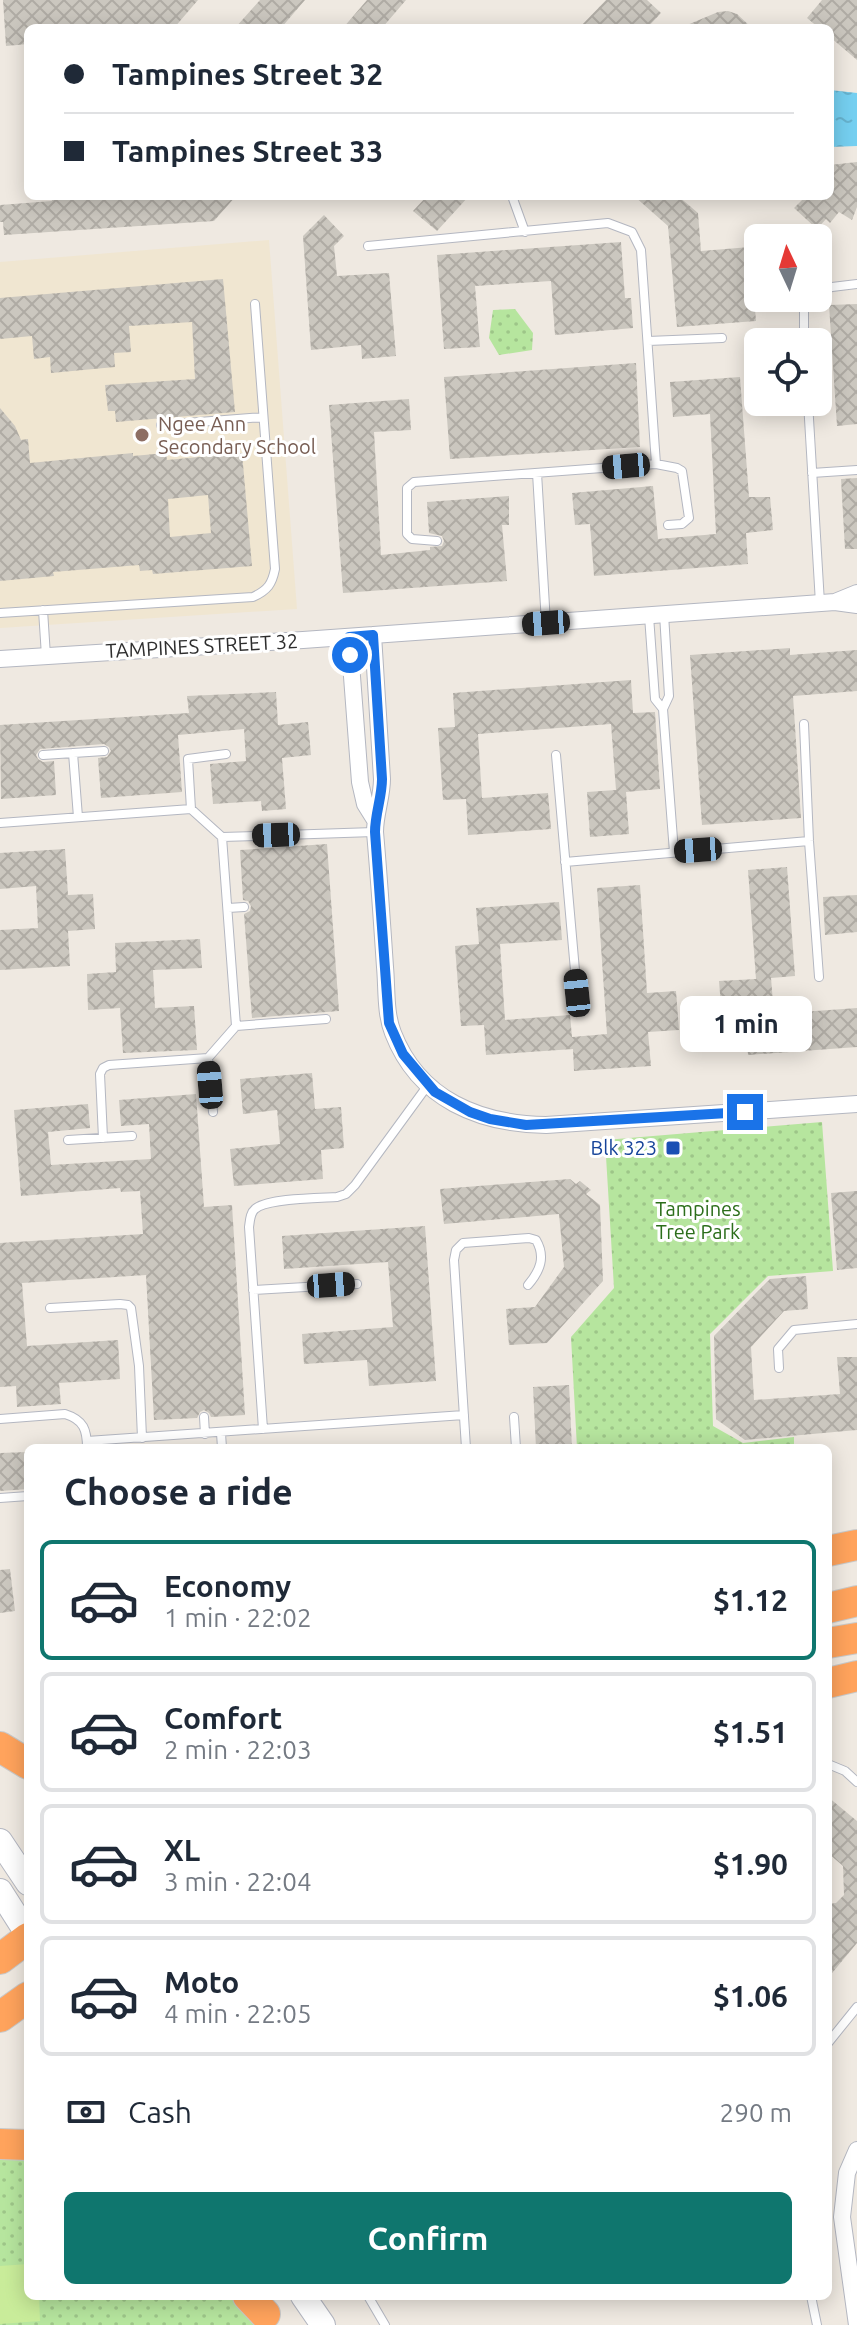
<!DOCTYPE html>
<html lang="en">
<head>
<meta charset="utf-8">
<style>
  body { margin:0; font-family:Ubuntu,sans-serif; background:#f2f2f3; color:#1f2937; height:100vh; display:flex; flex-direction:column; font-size:30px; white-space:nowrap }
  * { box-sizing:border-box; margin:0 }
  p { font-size:26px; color:#747a83 }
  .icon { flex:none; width:44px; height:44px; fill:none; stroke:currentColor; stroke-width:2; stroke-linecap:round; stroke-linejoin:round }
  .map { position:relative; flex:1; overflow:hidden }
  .side { position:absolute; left:24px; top:1444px; width:808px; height:856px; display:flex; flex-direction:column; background:#fff; border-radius:12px; box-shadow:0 4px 20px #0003 }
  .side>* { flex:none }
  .top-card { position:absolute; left:24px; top:24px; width:810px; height:176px; border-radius:12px; box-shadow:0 4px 20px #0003; display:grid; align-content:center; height:176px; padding:0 40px; background:#fff }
  .needle { width:52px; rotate:356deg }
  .fabs { position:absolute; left:744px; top:224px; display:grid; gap:16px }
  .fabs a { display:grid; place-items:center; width:88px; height:88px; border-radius:12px; background:#fff; box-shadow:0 4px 20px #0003; font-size:40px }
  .end { position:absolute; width:36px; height:36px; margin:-18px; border:10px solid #1a73e8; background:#fff; box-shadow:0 0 0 4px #fff }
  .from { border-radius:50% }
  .bubble { position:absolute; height:56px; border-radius:12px; background:#fff; box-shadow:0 4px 20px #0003; font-size:26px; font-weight:700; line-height:56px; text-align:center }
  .car { position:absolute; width:24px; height:48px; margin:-24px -12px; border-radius:10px; box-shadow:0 0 6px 2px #0007; background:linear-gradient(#222 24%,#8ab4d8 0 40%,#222 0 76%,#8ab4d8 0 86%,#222 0) }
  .top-card b { display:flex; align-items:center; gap:28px; height:76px; font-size:30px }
  .top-card b+b { border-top:2px solid #e0e1e3 }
  .top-card i { width:20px; height:20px; background:#1f2937 }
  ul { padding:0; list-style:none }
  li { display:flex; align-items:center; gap:24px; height:120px; margin:0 16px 12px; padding:0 24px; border:4px solid #e0e1e3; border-radius:12px }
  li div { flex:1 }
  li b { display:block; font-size:30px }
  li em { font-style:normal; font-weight:700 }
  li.current { border-color:#0f766e }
  li>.icon { width:72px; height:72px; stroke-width:1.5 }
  h2 { padding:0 40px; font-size:36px; line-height:96px }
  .pay { display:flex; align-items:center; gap:20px; height:88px; padding:0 40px; font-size:30px }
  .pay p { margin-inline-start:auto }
  .cta { display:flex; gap:16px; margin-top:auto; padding:16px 40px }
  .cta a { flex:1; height:92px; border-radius:12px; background:#0f766e; color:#fff; font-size:32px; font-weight:700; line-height:92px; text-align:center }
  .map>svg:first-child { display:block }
  .education { fill:#f0e6d1 }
  .park { fill:url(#park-dots) }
  .pitch { fill:#c9ec9a }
  .water { fill:url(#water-ripples) }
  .building { fill:url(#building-cross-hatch); fill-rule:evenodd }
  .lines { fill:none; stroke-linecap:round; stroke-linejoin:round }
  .lane-casing { stroke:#b4b7c1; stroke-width:10 }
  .street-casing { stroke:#b4b7c1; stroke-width:18 }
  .secondary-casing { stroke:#b4b7c1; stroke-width:26 }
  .highway-casing { stroke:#c9c9c9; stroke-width:32 }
  .lane { stroke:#fff; stroke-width:8 }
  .street { stroke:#fff; stroke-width:16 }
  .secondary { stroke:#fff; stroke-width:24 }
  .highway { stroke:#ffa35c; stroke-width:30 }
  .route { stroke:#1a73e8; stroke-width:10 }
  .education-dot { fill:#8d6e63; stroke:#fff; stroke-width:3 }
  .transit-dot { fill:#1a4fb4; stroke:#fff; stroke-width:3 }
  .labels { text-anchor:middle; stroke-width:6; stroke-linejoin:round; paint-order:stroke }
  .education-label { font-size:20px; fill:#785e54; stroke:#fff; text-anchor:start }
  .street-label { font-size:20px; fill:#2e2e2e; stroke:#fff }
  .transit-label { font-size:20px; fill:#164399; stroke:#fff; text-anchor:end }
  .park-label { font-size:20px; fill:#2c6e1b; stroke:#fff }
</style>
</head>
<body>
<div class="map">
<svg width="857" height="2325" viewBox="0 0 857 2325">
  <defs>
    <pattern id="park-dots" width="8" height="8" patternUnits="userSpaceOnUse" patternTransform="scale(2)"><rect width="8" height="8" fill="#b6e59e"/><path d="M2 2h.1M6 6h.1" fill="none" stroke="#9dc588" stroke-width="1.8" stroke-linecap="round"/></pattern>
    <pattern id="water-ripples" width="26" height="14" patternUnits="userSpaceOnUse" patternTransform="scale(2)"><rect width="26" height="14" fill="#75cff0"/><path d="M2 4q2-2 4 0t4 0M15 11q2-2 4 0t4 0" fill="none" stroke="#66b2ce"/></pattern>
    <pattern id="building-cross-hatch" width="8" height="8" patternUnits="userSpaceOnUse" patternTransform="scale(2)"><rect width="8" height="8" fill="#cbc7bf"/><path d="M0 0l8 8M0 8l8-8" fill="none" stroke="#afaba4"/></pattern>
  </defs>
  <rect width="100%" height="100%" fill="#efe9e1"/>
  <!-- education -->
  <path class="education" d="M269,240L297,609L0,628V262Z"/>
  <!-- park -->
  <path class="park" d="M515,309L533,333L532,350L499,355L489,338L493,310Z
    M822,1122L833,1271L768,1276L710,1334L713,1426L743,1443L794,1437V1448H577L571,1337L614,1288L605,1140Z
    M0,2152H28V2296H238L263,2325H0Z"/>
  <!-- pitch -->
  <path class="pitch" d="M28,2264V2296H39L40,2321L0,2324V2266Z"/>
  <!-- water -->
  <path class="water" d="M830,90L857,93V146L830,147Z"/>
  <!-- building -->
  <path class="building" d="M3,0H198L174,28H28V44L6,46Z
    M260,0H305L281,28H235Z
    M367,0H406L382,28H343Z
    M606,0H647L661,13L647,28H579Z
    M822,0H857V60L830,37V28H819L807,18Z
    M728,11L737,14L752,28H680L718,12Z
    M857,162V207L852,220L839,212L830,223L826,219L817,229L794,208L806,196H830V165Z
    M51,196H82V200L138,196H236L214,221L4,235L3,222H0V205L52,201Z
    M427,196H469L437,231L413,211Z
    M634,196H678L698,213L701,251L750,247L756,321L677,327L668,226Z
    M324,215L344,236L334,246L337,276L389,273L396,356L362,359L361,345L311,350L303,236Z
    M621,242L625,298H631L633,328L555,335L551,281L475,286L480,347L444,349L437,255Z
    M223,279L235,412L116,422L115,411H108L105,385L195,379L192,322L129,326L131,352L114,353L115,367L51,373L50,357L34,359L32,336L0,339V298Z
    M857,304V424L837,426L829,305Z
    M636,363L640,447L450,459L444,377Z
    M740,377L749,497H770L773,530L746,533L748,564L594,576L590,524L575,525L572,493L653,486L658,539L716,534L710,414L673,417L670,382Z
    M409,399L411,430L374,432L381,555L430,550V547L442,546L444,541L442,536L429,533L427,502L509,496V525H502L507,581L343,593L329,405Z
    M0,408L15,426L21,440L28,439L30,463L133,453V456L166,453L167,460L242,453L252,566L153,574L152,570L140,571L139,565L53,572L54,576L0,581ZM208,495L211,533L170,537L168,499Z
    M857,478V549H845L841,479Z
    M790,648V655L857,650V691L793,696L801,818L702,825L690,655Z
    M631,680L633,713L655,712L660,789L626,792L629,834L590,837L587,792L616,790L611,724L478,734L482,798L548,793L551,829L468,835L466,799L443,800L438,728L455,727L453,693Z
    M276,692L278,725L308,722L311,755L282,758L286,809L262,811L261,801L213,804L210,764L246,761L244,729L178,735L182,792L101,798L98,758L107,757L111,751L109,747L104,744L40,749L36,755L38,759L43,762L54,761L56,795L1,799L0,725L189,713L187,696Z
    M327,844L339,1011L252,1018L244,914L250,911L251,906L248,901L243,900L240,850Z
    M65,849L68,895L93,894L95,929L68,931L70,966L0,970V930L38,928L36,886L0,889V853Z
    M787,867L795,976L771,978L774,1014L857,1008V1047L748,1055L745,1017L722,1018L719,981L756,979L748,870Z
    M640,885L647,993L676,991L679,1030L648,1032L651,1066L574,1071L573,1049L486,1055L484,1025L461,1026L455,946L479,944L476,908L559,902L562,940L500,944L505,1020L570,1015L572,1037L607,1034L597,888Z
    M857,895V932L825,935L823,897Z
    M200,939L202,968L153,970L155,1008L194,1006L197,1050L123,1053L120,1008L88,1010L87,974L116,972L115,943Z
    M312,1073L315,1109L341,1107L344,1148L321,1150L323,1179L234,1186L230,1149L280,1144L277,1110L243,1114L240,1079Z
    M196,1094L204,1207L232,1205L245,1415L211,1417L209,1413L204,1410L200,1412L197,1418L154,1420L146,1275L22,1283L27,1346L118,1340L120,1379L59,1383L61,1404L17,1407L16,1386L0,1387V1243L143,1234L140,1191L121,1192L120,1188L21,1196L14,1110L88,1104L90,1128L48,1132L51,1165L151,1159L149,1124L121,1126L119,1100Z
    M570,1179L576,1184L580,1181L591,1190L586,1194L600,1205L603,1281L547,1343L509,1345L506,1309L535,1307L564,1267L559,1214L444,1224L440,1189Z
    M857,1191V1268L837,1270L831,1193Z
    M425,1226L436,1381L369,1386L367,1360L304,1364L302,1334L393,1327L388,1262L284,1269L282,1236Z
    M806,1276L808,1309L784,1311L751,1347L754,1400L840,1394L837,1357H857V1430L745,1440L716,1419L714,1336L770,1279Z
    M569,1385L572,1448H536L533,1387Z
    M28,1452V1489L0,1491V1453Z
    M10,1569L15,1611L0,1613V1570Z
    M828,1797L857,1821V1943L828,1978V1904L836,1903L844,1895L843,1866L828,1853Z"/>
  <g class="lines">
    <defs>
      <path id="lane" d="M512,196L525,232
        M368,246L608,223L632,232L641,250L656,464
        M818,292L832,287L857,284
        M648,341L722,338
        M804,342V310L811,298
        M808,402L820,603
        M161,425L263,417
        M537,473L546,623
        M812,473L857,470
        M437,541L412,539L407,534V488L414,482L656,464L677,468L682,471L689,518L682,524L668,525
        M43,610L46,656
        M0,613L253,597C268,590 272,584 275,569L255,304
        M664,614L669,696L663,709L674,852
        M649,616L655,699L663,709
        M804,724L809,841L819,977
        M73,753L78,817
        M226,754L188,759L191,809L222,837L374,832
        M43,755L104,751
        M556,755L577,993
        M0,823L191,809
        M565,862L809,841
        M228,908L244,907
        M236,1026L326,1019
        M208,1058L213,1112
        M103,1138L100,1074L103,1068L109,1065L208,1058L236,1026L222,837
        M68,1140L132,1136
        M253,1290L357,1284
        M50,1308L120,1304L128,1305L131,1308L139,1366L142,1438
        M779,1368L778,1349L794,1330L857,1324
        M204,1417L205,1434
        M514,1417L516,1448
        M0,1419L65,1414C84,1420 87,1430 87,1448
        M263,1429L249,1227C250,1221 250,1213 255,1209C267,1198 319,1198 337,1197L346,1194L355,1185L428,1085
        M221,1433L222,1448
        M87,1441L464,1415
        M466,1448L454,1260L456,1250L463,1243L529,1238L536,1240C546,1257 540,1271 528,1285
        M0,1498L28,1496
        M828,1764L845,1771L857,1782
        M828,2043L857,2007
        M368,2296L385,2325
        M811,2296L817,2325"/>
      <path id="street" d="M835,602L857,593
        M373,635L382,779C382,797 375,814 375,832C379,877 382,922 385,967C387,988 385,1013 393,1033C419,1100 480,1124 546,1125L857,1104
        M349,637L360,782L365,804L375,820
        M0,659L303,640L835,602L857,605
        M857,2325L842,2217L847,2173L857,2150"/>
      <path id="secondary" d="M0,1841L28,1883
        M0,1891L28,1935
        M303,2296L323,2325"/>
      <path id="highway" d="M828,1551L857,1545
        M828,1608L857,1601
        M828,1643L857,1638
        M828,1683L857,1676
        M0,1747L28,1764
        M0,1959L28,1938
        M0,2017L28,1997
        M0,2144L28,2145
        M248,2296L265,2314"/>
    </defs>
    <!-- lane casing -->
    <use href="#lane" class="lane-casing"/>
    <!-- street casing -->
    <use href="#street" class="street-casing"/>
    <!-- secondary casing -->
    <use href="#secondary" class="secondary-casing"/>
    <!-- highway casing -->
    <use href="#highway" class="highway-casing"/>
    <!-- lane -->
    <use href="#lane" class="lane"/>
    <!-- street -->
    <use href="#street" class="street"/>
    <!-- secondary -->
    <use href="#secondary" class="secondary"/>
    <!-- highway -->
    <use href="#highway" class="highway"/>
  </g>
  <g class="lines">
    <!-- route -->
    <path class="route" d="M350,655L349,637L373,635L382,779C382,797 375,814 375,832L389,1023L403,1054L435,1092L470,1112L490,1119L526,1125L745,1112"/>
  </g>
  <!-- markers -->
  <circle class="education-dot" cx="142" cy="435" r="8"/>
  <rect class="transit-dot" x="665" y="1140" width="16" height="16" rx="4"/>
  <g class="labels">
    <!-- education labels -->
    <g class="education-label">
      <text x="158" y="431">Ngee Ann<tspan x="158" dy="23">Secondary School</tspan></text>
    </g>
    <!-- street labels -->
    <g class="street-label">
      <text transform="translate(202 646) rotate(-3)" y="7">TAMPINES STREET 32</text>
    </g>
    <!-- transit labels -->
    <g class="transit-label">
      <text x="657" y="1155">Blk 323</text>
    </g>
    <!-- park labels -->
    <g class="park-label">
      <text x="698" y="1216">Tampines<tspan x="698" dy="23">Tree Park</tspan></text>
    </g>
  </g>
</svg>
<div class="fabs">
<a><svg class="needle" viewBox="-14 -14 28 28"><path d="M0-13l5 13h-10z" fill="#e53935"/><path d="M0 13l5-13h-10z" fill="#747a83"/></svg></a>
<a><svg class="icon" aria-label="locate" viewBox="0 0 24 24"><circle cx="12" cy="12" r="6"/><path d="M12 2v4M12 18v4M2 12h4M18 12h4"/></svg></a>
</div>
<i class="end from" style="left:350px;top:655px"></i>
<i class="end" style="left:745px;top:1112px"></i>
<div class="bubble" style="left:680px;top:996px;width:132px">1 min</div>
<i class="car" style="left:626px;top:466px;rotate:265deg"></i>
<i class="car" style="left:546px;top:623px;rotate:266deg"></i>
<i class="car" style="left:276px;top:835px;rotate:268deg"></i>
<i class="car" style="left:698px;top:850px;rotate:266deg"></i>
<i class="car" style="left:577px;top:993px;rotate:354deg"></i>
<i class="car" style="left:210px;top:1085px;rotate:355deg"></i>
<i class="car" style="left:331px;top:1285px;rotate:86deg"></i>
<div class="top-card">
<b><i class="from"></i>Tampines Street 32</b>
<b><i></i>Tampines Street 33</b>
</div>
<section class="side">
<h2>Choose a ride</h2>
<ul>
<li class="current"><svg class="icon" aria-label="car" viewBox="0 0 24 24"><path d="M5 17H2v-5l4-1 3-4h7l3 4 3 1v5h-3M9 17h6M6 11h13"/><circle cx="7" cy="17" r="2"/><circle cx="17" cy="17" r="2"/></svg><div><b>Economy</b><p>1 min · 22:02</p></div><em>$1.12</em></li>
<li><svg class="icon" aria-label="car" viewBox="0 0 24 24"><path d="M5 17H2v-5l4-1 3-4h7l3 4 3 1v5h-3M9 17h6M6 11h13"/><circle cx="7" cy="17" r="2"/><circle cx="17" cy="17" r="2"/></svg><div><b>Comfort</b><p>2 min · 22:03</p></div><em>$1.51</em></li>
<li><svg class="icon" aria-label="car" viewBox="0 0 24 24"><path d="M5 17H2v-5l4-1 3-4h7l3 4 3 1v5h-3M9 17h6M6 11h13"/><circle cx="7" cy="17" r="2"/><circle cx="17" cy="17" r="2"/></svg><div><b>XL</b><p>3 min · 22:04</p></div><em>$1.90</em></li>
<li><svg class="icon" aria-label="car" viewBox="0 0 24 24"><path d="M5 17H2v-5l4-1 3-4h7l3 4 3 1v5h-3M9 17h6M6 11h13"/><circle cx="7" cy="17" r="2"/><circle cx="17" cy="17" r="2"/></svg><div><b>Moto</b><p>4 min · 22:05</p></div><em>$1.06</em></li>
</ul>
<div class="pay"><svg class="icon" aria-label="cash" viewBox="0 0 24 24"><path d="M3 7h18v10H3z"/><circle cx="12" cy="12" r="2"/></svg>Cash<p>290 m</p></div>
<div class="cta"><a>Confirm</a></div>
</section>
</div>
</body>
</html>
